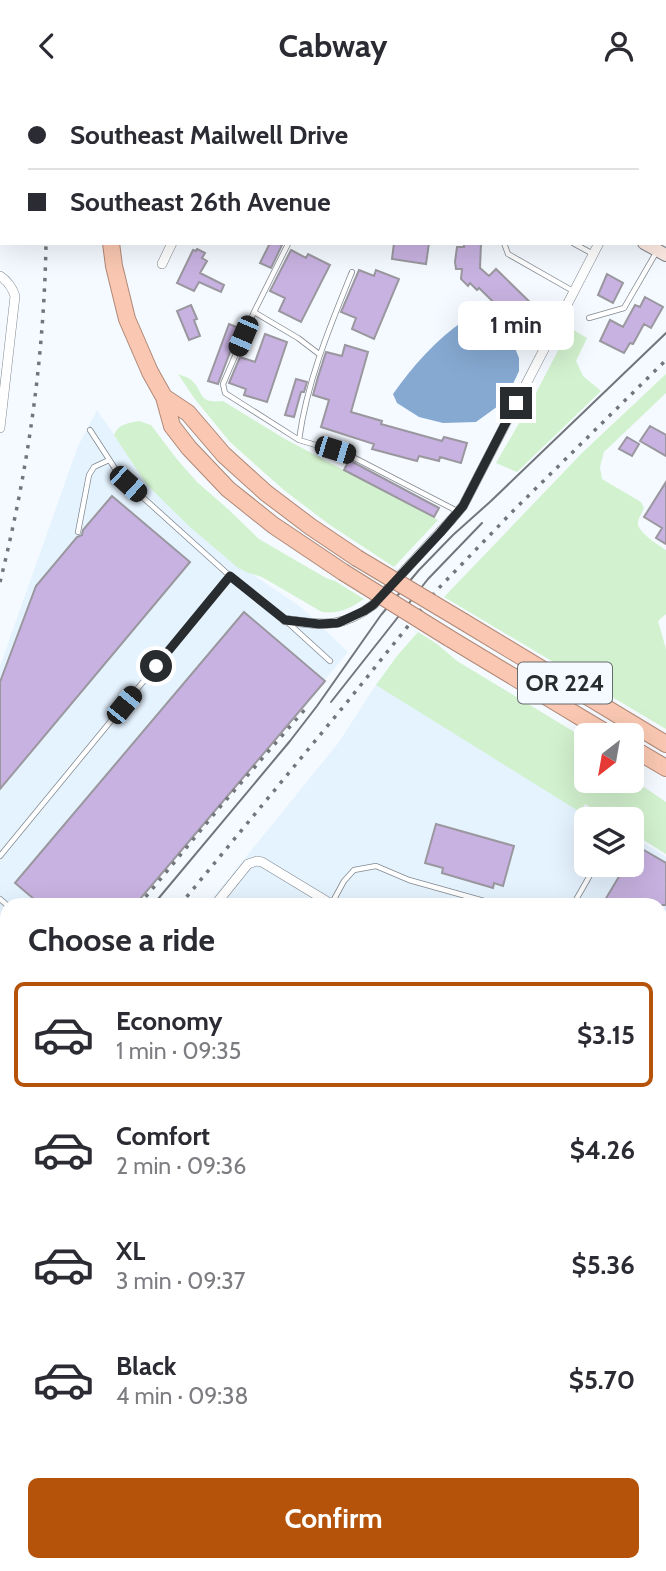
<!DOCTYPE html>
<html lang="en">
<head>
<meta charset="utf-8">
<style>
  body { margin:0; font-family:Cabin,sans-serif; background:#f7f7f7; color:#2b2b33; height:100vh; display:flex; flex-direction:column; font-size:26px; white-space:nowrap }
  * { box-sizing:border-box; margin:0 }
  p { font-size:23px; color:#7c7c81 }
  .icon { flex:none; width:38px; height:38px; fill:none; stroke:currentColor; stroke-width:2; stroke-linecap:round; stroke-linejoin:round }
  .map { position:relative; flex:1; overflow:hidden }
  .drawer { position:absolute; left:0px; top:807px; width:667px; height:674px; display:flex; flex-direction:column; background:#fff; border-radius:21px 21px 0 0; box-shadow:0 7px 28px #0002 }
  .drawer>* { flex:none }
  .hud { position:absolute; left:0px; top:0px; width:667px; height:154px; box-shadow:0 7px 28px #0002; display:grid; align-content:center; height:154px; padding:0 28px; background:#fff }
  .needle { width:46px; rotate:211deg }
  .fabs { position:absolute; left:574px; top:632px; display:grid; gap:14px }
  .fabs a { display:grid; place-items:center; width:70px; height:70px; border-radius:10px; background:#fff; box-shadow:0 7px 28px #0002; font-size:35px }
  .end { position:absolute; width:32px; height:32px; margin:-16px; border:9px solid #292c2e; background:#fff; box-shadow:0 0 0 4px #fff }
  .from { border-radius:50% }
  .bubble { position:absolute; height:49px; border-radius:10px; background:#fff; box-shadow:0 7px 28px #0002; font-size:23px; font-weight:800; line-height:49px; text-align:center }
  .car { position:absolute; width:21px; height:42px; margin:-21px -10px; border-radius:9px; box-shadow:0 0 5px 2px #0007; background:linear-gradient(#222 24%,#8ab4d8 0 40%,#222 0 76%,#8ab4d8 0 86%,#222 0) }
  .hud b { display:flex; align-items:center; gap:24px; height:66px; font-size:26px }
  .hud b+b { border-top:2px solid #e1e1e2 }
  .hud i { width:18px; height:18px; background:#2b2b33 }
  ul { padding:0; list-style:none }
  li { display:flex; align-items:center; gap:21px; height:105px; margin:0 14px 10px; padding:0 14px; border:4px solid transparent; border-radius:10px }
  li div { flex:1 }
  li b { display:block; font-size:26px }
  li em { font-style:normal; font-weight:800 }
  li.current { border-color:#b45309 }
  li>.icon { width:63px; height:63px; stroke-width:1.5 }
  h2 { padding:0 28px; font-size:32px; line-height:84px }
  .cta { display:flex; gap:14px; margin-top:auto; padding:14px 28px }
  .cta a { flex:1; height:80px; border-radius:10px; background:#b45309; color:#fff; font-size:28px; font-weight:800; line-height:80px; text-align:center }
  header { display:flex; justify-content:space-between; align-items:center; height:91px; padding:0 28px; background:#fff; font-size:32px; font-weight:800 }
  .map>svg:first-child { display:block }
  .built { fill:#e5f3ff }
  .green { fill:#d2f1ce }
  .water { fill:#86a9d2 }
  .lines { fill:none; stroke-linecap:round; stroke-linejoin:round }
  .stream { stroke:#86a9d2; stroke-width:3.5 }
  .building { fill:#c8b2e1; stroke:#9a979f; stroke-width:2 }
  .service-casing { stroke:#82898f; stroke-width:6 }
  .minor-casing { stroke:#82898f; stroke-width:10 }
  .tertiary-casing { stroke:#82898f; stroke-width:12 }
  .secondary-casing { stroke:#82898f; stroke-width:14 }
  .primary-casing { stroke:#b08877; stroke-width:16 }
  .trunk-casing { stroke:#b08877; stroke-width:18 }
  .service { stroke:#fff; stroke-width:4.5 }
  .minor { stroke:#fff; stroke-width:9 }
  .tertiary { stroke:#fff; stroke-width:10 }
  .secondary { stroke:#fdeae2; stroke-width:12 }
  .primary { stroke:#fbd6c5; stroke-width:14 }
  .trunk { stroke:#fac8b2; stroke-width:16 }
  .tram { stroke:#72767a; stroke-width:2 }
  .rail { stroke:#72767a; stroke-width:3.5; stroke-dasharray:3.5 7; stroke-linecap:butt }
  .trunk-bridge-casing { stroke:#b08877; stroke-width:18; stroke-linecap:butt }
  .trunk-bridge { stroke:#fac8b2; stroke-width:16 }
  .route { stroke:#292c2e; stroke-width:9 }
  .labels { text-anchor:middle; stroke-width:5; stroke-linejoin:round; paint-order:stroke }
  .shield { fill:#f4faff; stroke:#666a6d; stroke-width:2 }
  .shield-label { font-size:24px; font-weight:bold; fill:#292c2e }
</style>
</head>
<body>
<header><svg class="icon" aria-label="back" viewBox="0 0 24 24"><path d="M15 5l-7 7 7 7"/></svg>Cabway<svg class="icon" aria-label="person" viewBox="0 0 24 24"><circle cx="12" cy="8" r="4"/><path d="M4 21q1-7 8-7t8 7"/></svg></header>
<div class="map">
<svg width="666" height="1480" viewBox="0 0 666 1480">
  <rect width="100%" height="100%" fill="#f4faff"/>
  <!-- built -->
  <path class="built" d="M97,319L147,391L240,475L301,516L348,561L136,814H7V980L0,990V575L78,355Z
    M379,589L605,728H586V774H632V745L666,766V1209L660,1216V814H207L339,651Z
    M7,1083V1474H419L416,1480H0V1093Z
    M666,1371V1480H578V1474H660V1378Z"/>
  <!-- green -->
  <path class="green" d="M570,237L587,247L576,270L583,285L601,300L517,381L496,372L529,315Z
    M178,283C181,284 187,286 190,288C205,300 196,313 223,310L285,348L438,429L394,476L330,434L285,400L230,351L194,307Z
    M666,283V302L604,361L600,376L602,388L641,411L644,417C642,422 637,429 638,434C641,443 658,454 666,459V523L658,530L666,558V638L444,506L582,362Z
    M139,330L151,334L176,367L197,391L229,419L259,448L326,487L335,490L364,508C351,517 339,523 322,521L262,486L246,481L237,476L191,437L147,394L114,344C118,333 128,332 139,330Z
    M418,541L437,553L457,570L581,645L586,651V690H632V688L666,711V763L632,742V728H609L585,713L580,721L376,594L397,565Z"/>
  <!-- water -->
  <path class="water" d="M465,229L485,231L494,234L503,239L515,257L519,267V280L505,310L476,331L443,332L419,326L397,312L393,303C413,275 436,248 465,229Z"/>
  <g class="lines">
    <!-- stream -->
    <path class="stream" d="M652,0L653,2
      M665,129L666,130"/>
  </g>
  <!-- building -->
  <path class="building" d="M270,152H278L282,154L271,177L260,172Z
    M394,152H429L426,173L392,168Z
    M464,152H481L480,177L489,185L496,178L542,223L524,241L479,197L477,199L470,192L468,195L461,188L462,178H456L455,171L457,156H464Z
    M197,158L205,162L202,167L207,170L200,182L224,194L221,201L199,191L194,200L177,192L193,159L196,160Z
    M291,159L306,167L308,163L330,174L301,231L279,220L285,207L270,200Z
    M359,179L374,185L376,179L399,188L374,248L352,238L356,227L341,221Z
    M607,183L623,192L613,212L598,204Z
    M645,206L663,216L651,237L644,233L633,253L630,252L624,262L600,250L610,229L623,236L635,214L640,216Z
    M191,214L197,228L194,229L200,245L189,249L177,220Z
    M229,233L239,237L218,293L208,290Z
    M265,243L287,251L267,311L244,304L246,298L229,292L240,266L255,271Z
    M345,254L368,261L351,321L382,330L381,333L442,350L444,346L467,352L461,372L440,366L439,370L419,365L417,370L372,358L374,353L321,336L329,309L313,304L318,286L326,261L342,265Z
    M296,288L307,291L304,301H301L294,326L285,324Z
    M650,335L666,344V365L640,350Z
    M627,346L639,353L632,365L619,358Z
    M349,369L439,417L434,426L344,379Z
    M666,391V453L656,447L662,437L644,426Z
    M112,405L190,471L0,698V591L36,495L77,446L82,444L83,439Z
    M244,521L325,590L135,814H41L15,792Z
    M436,733L514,755L503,795L494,792L493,797L442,782L443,777L425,772Z
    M637,755L666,772V814H602L626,774H632V764Z"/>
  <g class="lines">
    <defs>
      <path id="service" d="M487,0L490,2
        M347,2L348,0
        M587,2L588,0
        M504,152L508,163L573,200
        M573,152L593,163
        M288,153L254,221L223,293L225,302L299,349L349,364L457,420
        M254,221L298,247L319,263
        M589,227L624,217L657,160
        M90,339L116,379L128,393L230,485
        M299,349C307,290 330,235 352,181
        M78,441L89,384L94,376L109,369
        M0,765L230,485L285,529L330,570
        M0,808L7,814
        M332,812L344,790L354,779L376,775L409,789L484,810L487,814
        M573,814L593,779
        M660,976L666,980
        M660,1387L666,1380
        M414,1474L421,1480
        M597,1474V1480
        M226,1480L232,1474"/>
      <path id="minor" d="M249,2L250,0
        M456,2L457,0
        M162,173L172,152
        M0,185C8,190 12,196 15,205L0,337
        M285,529C322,534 341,538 373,514L452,428L463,415L599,152
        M215,814L248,773L257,770L262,771L333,814
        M660,1008L666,1012
        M0,1467L7,1460"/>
      <path id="tertiary" d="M660,1234L666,1226
        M545,1474L553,1480
        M426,1480L429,1474"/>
      <path id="secondary" d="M373,0L376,2
        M644,152L666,164"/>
      <path id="primary" d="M660,1259L666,1252"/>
      <path id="trunk" d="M118,2L119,0
        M111,152L114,175L127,228L150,281L164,306L172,335L189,357L228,398L273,434L343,481
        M164,306L188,322L224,364L266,402L311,436L357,467
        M464,531L666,653
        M449,547L610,644
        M632,657L666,677
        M660,1286L666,1279
        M660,1330L666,1323
        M467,1480L473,1474
        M489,1480L494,1474
        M526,1480L532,1474"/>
    </defs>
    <!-- service casing -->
    <use href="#service" class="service-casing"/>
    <!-- minor casing -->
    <use href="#minor" class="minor-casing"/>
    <!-- tertiary casing -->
    <use href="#tertiary" class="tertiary-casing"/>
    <!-- secondary casing -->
    <use href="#secondary" class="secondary-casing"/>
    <!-- primary casing -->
    <use href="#primary" class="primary-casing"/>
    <!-- trunk casing -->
    <use href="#trunk" class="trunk-casing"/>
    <!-- service -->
    <use href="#service" class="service"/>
    <!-- minor -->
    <use href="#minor" class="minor"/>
    <!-- tertiary -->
    <use href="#tertiary" class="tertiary"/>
    <!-- secondary -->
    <use href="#secondary" class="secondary"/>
    <!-- primary -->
    <use href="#primary" class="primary"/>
    <!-- trunk -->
    <use href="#trunk" class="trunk"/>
    <!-- tram -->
    <path class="tram" d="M331,611L428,488L482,432
      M153,814L290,650L317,615L381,524L419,479L453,444L491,410L666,242
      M0,1023L7,1013"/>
    <!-- rail -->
    <path class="rail" d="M41,0V2
      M0,491C28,380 44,267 46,152
      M139,814L220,716L307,616
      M180,814L348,610L436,500L515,418L666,269
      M0,993L7,984
      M0,1045L7,1036
      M0,1082L7,1072"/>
    <defs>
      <path id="trunk-bridge" d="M357,467L464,531
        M343,481L449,547"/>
    </defs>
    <!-- trunk-bridge casing -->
    <use href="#trunk-bridge" class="trunk-bridge-casing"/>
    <!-- trunk-bridge -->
    <use href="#trunk-bridge" class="trunk-bridge"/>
  </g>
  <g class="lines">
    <!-- route -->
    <path class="route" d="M156,575L230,485L285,529L319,533L338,532L364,520L373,514L440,442L463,415L516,312"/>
  </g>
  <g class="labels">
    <!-- shield labels -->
    <rect class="shield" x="518" y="571.5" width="94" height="41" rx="5"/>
    <g class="shield-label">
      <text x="565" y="600">OR 224</text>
    </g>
  </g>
</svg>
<div class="fabs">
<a><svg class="needle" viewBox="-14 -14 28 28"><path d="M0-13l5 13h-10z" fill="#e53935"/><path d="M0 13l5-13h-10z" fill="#7c7c81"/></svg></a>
<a><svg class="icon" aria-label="layers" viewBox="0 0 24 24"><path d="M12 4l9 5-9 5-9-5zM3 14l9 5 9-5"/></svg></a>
</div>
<i class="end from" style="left:156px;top:575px"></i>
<i class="end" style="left:516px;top:312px"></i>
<div class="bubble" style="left:458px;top:210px;width:116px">1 min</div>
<i class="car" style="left:243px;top:245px;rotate:203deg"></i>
<i class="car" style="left:335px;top:359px;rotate:107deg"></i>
<i class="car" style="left:128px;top:393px;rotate:132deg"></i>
<i class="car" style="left:124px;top:614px;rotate:39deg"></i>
<div class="hud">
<b><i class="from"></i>Southeast Mailwell Drive</b>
<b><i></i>Southeast 26th Avenue</b>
</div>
<section class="drawer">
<h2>Choose a ride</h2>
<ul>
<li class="current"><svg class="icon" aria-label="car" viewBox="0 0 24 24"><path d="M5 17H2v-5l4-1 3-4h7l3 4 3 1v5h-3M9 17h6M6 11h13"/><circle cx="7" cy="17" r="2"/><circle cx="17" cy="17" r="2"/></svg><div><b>Economy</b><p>1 min · 09:35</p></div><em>$3.15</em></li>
<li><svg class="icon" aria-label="car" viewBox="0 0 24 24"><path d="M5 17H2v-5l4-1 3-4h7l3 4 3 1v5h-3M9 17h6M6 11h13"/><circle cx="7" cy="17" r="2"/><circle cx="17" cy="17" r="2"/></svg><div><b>Comfort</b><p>2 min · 09:36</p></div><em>$4.26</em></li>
<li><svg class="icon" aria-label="car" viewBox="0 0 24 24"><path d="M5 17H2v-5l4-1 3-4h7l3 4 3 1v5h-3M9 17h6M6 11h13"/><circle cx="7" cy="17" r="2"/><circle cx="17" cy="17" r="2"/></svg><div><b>XL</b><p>3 min · 09:37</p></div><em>$5.36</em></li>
<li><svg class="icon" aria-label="car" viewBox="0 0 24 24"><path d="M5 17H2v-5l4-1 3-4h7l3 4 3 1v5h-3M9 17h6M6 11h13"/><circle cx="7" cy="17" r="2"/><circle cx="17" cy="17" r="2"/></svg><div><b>Black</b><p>4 min · 09:38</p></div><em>$5.70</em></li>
</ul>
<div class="cta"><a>Confirm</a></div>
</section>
</div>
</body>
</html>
